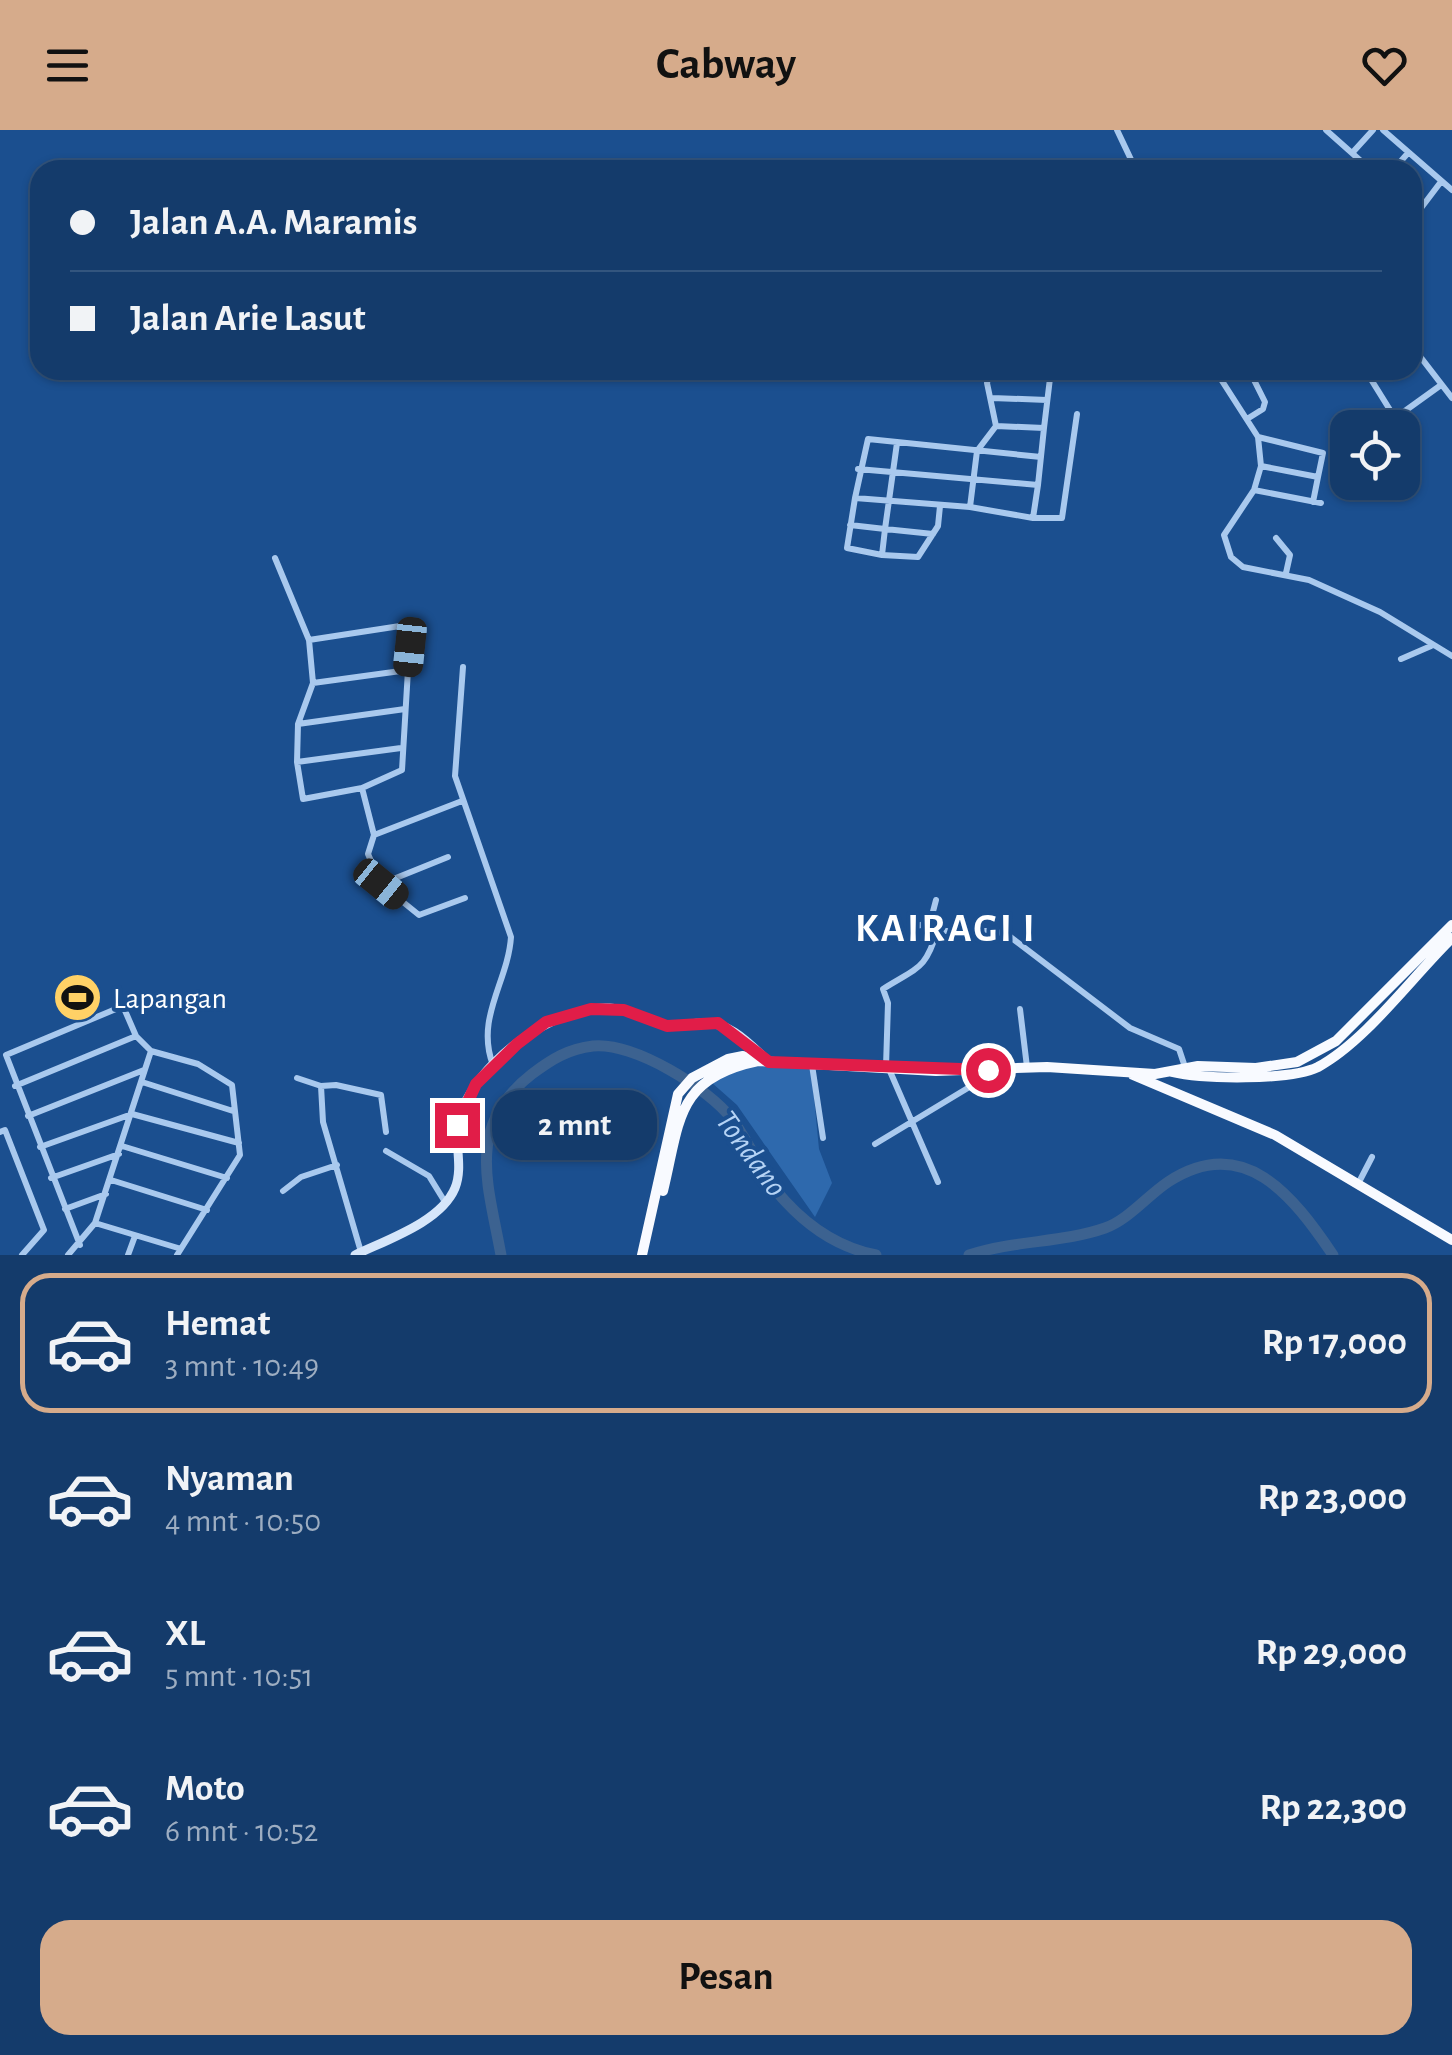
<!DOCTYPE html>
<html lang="id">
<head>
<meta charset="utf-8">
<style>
  body { margin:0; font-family:"Alegreya Sans",sans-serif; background:#214673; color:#f1f3f6; height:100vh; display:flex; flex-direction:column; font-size:38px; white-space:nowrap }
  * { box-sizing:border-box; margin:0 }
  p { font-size:32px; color:#9dadc1 }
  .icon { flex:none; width:55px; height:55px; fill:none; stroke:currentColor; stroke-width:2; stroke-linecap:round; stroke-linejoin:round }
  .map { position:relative; height:1125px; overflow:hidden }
  .side { display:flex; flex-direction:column; background:#143b6b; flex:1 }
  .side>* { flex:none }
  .top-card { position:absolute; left:30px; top:30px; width:1392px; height:220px; border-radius:30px; box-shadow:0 2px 8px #0004,0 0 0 2px #33557e; display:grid; align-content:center; height:220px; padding:0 40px; background:#143b6b }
  .tools { position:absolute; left:1330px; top:280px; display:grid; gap:20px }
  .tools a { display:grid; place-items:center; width:90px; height:90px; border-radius:20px; background:#143b6b; box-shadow:0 2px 8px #0004,0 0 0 2px #33557e; font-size:50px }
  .end { position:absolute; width:45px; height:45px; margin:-22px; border:12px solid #e11d48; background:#fff; box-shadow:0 0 0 5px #fff }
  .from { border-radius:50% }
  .bubble { position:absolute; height:70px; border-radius:30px; background:#143b6b; box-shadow:0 2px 8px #0004,0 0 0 2px #33557e; font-size:32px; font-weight:700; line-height:70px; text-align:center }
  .car { position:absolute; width:30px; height:60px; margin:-30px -15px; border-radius:12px; box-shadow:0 0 8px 2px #0007; background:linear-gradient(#222 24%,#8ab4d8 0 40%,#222 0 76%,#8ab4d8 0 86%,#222 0) }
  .top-card b { display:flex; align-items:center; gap:35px; height:95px; font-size:38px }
  .top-card b+b { border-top:2px solid #33557e }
  .top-card i { width:25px; height:25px; background:#f1f3f6 }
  ul { padding:18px 0 0; list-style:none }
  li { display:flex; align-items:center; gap:30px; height:140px; margin:0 20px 15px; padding:0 20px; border:5px solid transparent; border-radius:30px }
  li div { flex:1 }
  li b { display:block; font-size:38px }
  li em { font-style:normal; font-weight:700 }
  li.active { border-color:#d6ab8b }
  li>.icon { width:90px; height:90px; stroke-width:1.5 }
  .primary-button { display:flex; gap:20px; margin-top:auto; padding:20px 40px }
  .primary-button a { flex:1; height:115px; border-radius:30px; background:#d6ab8b; color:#111; font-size:40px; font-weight:700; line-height:115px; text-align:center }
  header { display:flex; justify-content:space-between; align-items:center; height:130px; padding:0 40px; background:#d6ab8b; color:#111; font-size:45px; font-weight:700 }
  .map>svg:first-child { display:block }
  .green { fill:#2e69ad }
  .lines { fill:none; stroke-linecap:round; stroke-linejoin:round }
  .river { stroke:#3c6290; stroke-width:11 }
  .minor { stroke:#a9c9ee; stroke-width:6 }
  .secondary { stroke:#d6e6fa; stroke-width:9 }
  .trunk { stroke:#f8faff; stroke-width:10 }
  .route { stroke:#e11d48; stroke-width:12 }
  .labels { text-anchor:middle; stroke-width:8; stroke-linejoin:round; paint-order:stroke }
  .poi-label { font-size:30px; fill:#fff; stroke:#1b4f8f; text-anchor:start }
  .water-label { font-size:32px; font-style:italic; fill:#b5d3f5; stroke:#1b4f8f }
  .district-label { font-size:40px; font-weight:bold; letter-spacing:2.5px; fill:#fff; stroke:#1b4f8f }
</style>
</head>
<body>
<header><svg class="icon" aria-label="menu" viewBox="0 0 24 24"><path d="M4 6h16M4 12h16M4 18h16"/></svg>Cabway<svg class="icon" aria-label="heart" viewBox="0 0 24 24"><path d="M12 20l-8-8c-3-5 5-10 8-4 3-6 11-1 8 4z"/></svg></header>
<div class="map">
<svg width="1452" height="1125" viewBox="0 0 1452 1125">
  <rect width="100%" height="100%" fill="#1b4f8f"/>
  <!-- green -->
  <path class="green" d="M743,936H811L819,1019L832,1053L815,1087L737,975L711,952Z"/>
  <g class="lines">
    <!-- river -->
    <path class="river" d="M501,1125C488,1053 465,996 532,944C552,929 568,919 593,916C634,912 708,958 732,989C751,1015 764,1049 786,1072C811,1099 841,1118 876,1125
      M969,1125C1015,1110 1062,1113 1105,1098C1128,1090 1147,1066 1168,1052C1244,1002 1293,1066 1333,1125"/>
    <!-- minor -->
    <path class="minor" d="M1117,0L1136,40
      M1326,0L1371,40
      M1383,0L1452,60
      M1353,22L1373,0
      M1393,40L1408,23
      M1412,78L1418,82L1440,53
      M1412,216L1452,268
      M1038,240L1051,241
      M1215,240L1258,307L1261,336
      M1372,251L1395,288
      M992,268L1047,270
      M1247,289L1263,279L1265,272L1249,240
      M996,296L1044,298L1038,355
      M1384,296L1441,255
      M1044,298L1051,240
      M1258,307L1323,323L1318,347L1261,336L1254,360L1321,373
      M897,313L885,399L933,404
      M1254,360L1224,405L1231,427L1243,437L1309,450L1380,482L1452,526
      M855,368L868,309L1041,327
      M1313,372L1318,347
      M970,377L977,321L996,296L987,253L990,240
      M1033,388H1062L1077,284
      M850,395L885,399L882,425L847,418L855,368L970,377L1033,388L1038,355L858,339
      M1276,408L1290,425L1286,443
      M882,425L918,427L938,396L940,376
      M275,428L309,510
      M1401,529L1431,516
      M463,537L455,646L511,807C508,852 475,888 493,935
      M313,553L309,510L413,494L408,540
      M405,579L298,594L297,632L303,669L362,658L374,705L368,724L381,754L448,727
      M298,594L313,553L408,540L402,640L362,658
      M297,632L401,618
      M374,705L462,671
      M382,755L419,785L465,768
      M916,796L930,793L936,770
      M1020,879L1027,937
      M151,921L198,934L232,955L240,1025L177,1125
      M812,935L823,1008
      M886,937L888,873L883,859C920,836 925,840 938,799C961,807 988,795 1009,806L1130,898L1179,919L1186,940
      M889,939L938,1052
      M297,948L321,956L323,992L361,1122
      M142,952L233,981
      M15,956L136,906
      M321,956L336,955L381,965L386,1002
      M28,986L144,940
      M0,1002L5,1000L44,1100L22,1125
      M875,1014L996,941
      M122,1016L227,1048
      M40,1017L132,984L239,1013
      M386,1021L429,1046L445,1072
      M51,1048L119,1024
      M111,1050L207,1080
      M1358,1054L1372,1027
      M283,1061L301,1047L337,1035
      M65,1079L106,1064
      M95,1093L178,1118
      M68,1125L95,1093L151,921L136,906L123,876L6,925L80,1115
      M128,1125L135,1106"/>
    <!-- secondary -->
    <path class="secondary" d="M355,1125C386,1110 441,1092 455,1058C464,1036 453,1011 459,989C474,934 552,875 610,878C629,879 643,889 661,894C675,897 685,894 699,893C729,890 749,913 769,932"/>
    <!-- trunk -->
    <path class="trunk" d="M1172,942C1202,949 1290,951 1318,937C1366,911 1412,847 1452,808
      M1133,945L1275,1005L1452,1110
      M663,1061C680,992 675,948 758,931
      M642,1125L678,964L692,948L728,929L743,926L759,931L936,941L1047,937L1155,944L1198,936L1256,938L1297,932L1336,911L1452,795"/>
  </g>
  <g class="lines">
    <!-- route -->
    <path class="route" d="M457,995L476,954L517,914L546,892L591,879L624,880L667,896L718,893L769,932L988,940"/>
  </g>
  <!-- icons -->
  <defs>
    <symbol id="stadium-disc" viewBox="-11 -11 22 22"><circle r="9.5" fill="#ffd166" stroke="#1b4f8f"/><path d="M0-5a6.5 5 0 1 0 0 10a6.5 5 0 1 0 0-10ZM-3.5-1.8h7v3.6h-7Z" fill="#111"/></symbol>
  </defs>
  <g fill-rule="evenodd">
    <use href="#stadium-disc" x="50" y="840" width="55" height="55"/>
  </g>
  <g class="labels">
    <!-- poi labels -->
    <g class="poi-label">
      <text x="113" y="878">Lapangan</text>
    </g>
    <!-- water labels -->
    <g class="water-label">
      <text transform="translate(752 1023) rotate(54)" y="11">Tondano</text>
    </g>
    <!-- district labels -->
    <g class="district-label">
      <text x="946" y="811">KAIRAGI I</text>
    </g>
  </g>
</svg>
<div class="tools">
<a><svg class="icon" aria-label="locate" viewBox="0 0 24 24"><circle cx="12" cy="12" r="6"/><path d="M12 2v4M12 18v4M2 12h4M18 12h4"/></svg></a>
</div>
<i class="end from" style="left:988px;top:940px"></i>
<i class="end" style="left:457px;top:995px"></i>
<div class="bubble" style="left:492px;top:960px;width:165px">2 mnt</div>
<i class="car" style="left:410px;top:517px;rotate:186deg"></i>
<i class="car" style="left:381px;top:754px;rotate:129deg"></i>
<div class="top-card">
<b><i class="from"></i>Jalan A.A. Maramis</b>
<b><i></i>Jalan Arie Lasut</b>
</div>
</div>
<section class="side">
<ul>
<li class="active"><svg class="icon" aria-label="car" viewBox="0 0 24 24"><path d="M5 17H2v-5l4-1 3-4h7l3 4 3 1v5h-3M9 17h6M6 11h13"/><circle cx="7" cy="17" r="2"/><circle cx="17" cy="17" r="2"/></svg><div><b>Hemat</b><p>3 mnt · 10:49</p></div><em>Rp 17,000</em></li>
<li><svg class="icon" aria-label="car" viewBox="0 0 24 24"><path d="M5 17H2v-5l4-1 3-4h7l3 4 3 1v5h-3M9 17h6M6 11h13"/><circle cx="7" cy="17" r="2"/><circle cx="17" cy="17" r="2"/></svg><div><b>Nyaman</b><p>4 mnt · 10:50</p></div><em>Rp 23,000</em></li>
<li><svg class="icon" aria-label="car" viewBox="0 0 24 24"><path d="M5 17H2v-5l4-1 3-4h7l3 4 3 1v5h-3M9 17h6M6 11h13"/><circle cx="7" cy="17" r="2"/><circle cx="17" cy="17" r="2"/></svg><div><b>XL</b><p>5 mnt · 10:51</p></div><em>Rp 29,000</em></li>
<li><svg class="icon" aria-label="car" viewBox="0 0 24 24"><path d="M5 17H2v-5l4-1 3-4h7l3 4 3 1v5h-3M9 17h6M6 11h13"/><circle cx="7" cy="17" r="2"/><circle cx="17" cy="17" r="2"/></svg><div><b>Moto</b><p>6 mnt · 10:52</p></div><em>Rp 22,300</em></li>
</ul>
<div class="primary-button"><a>Pesan</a></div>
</section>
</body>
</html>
